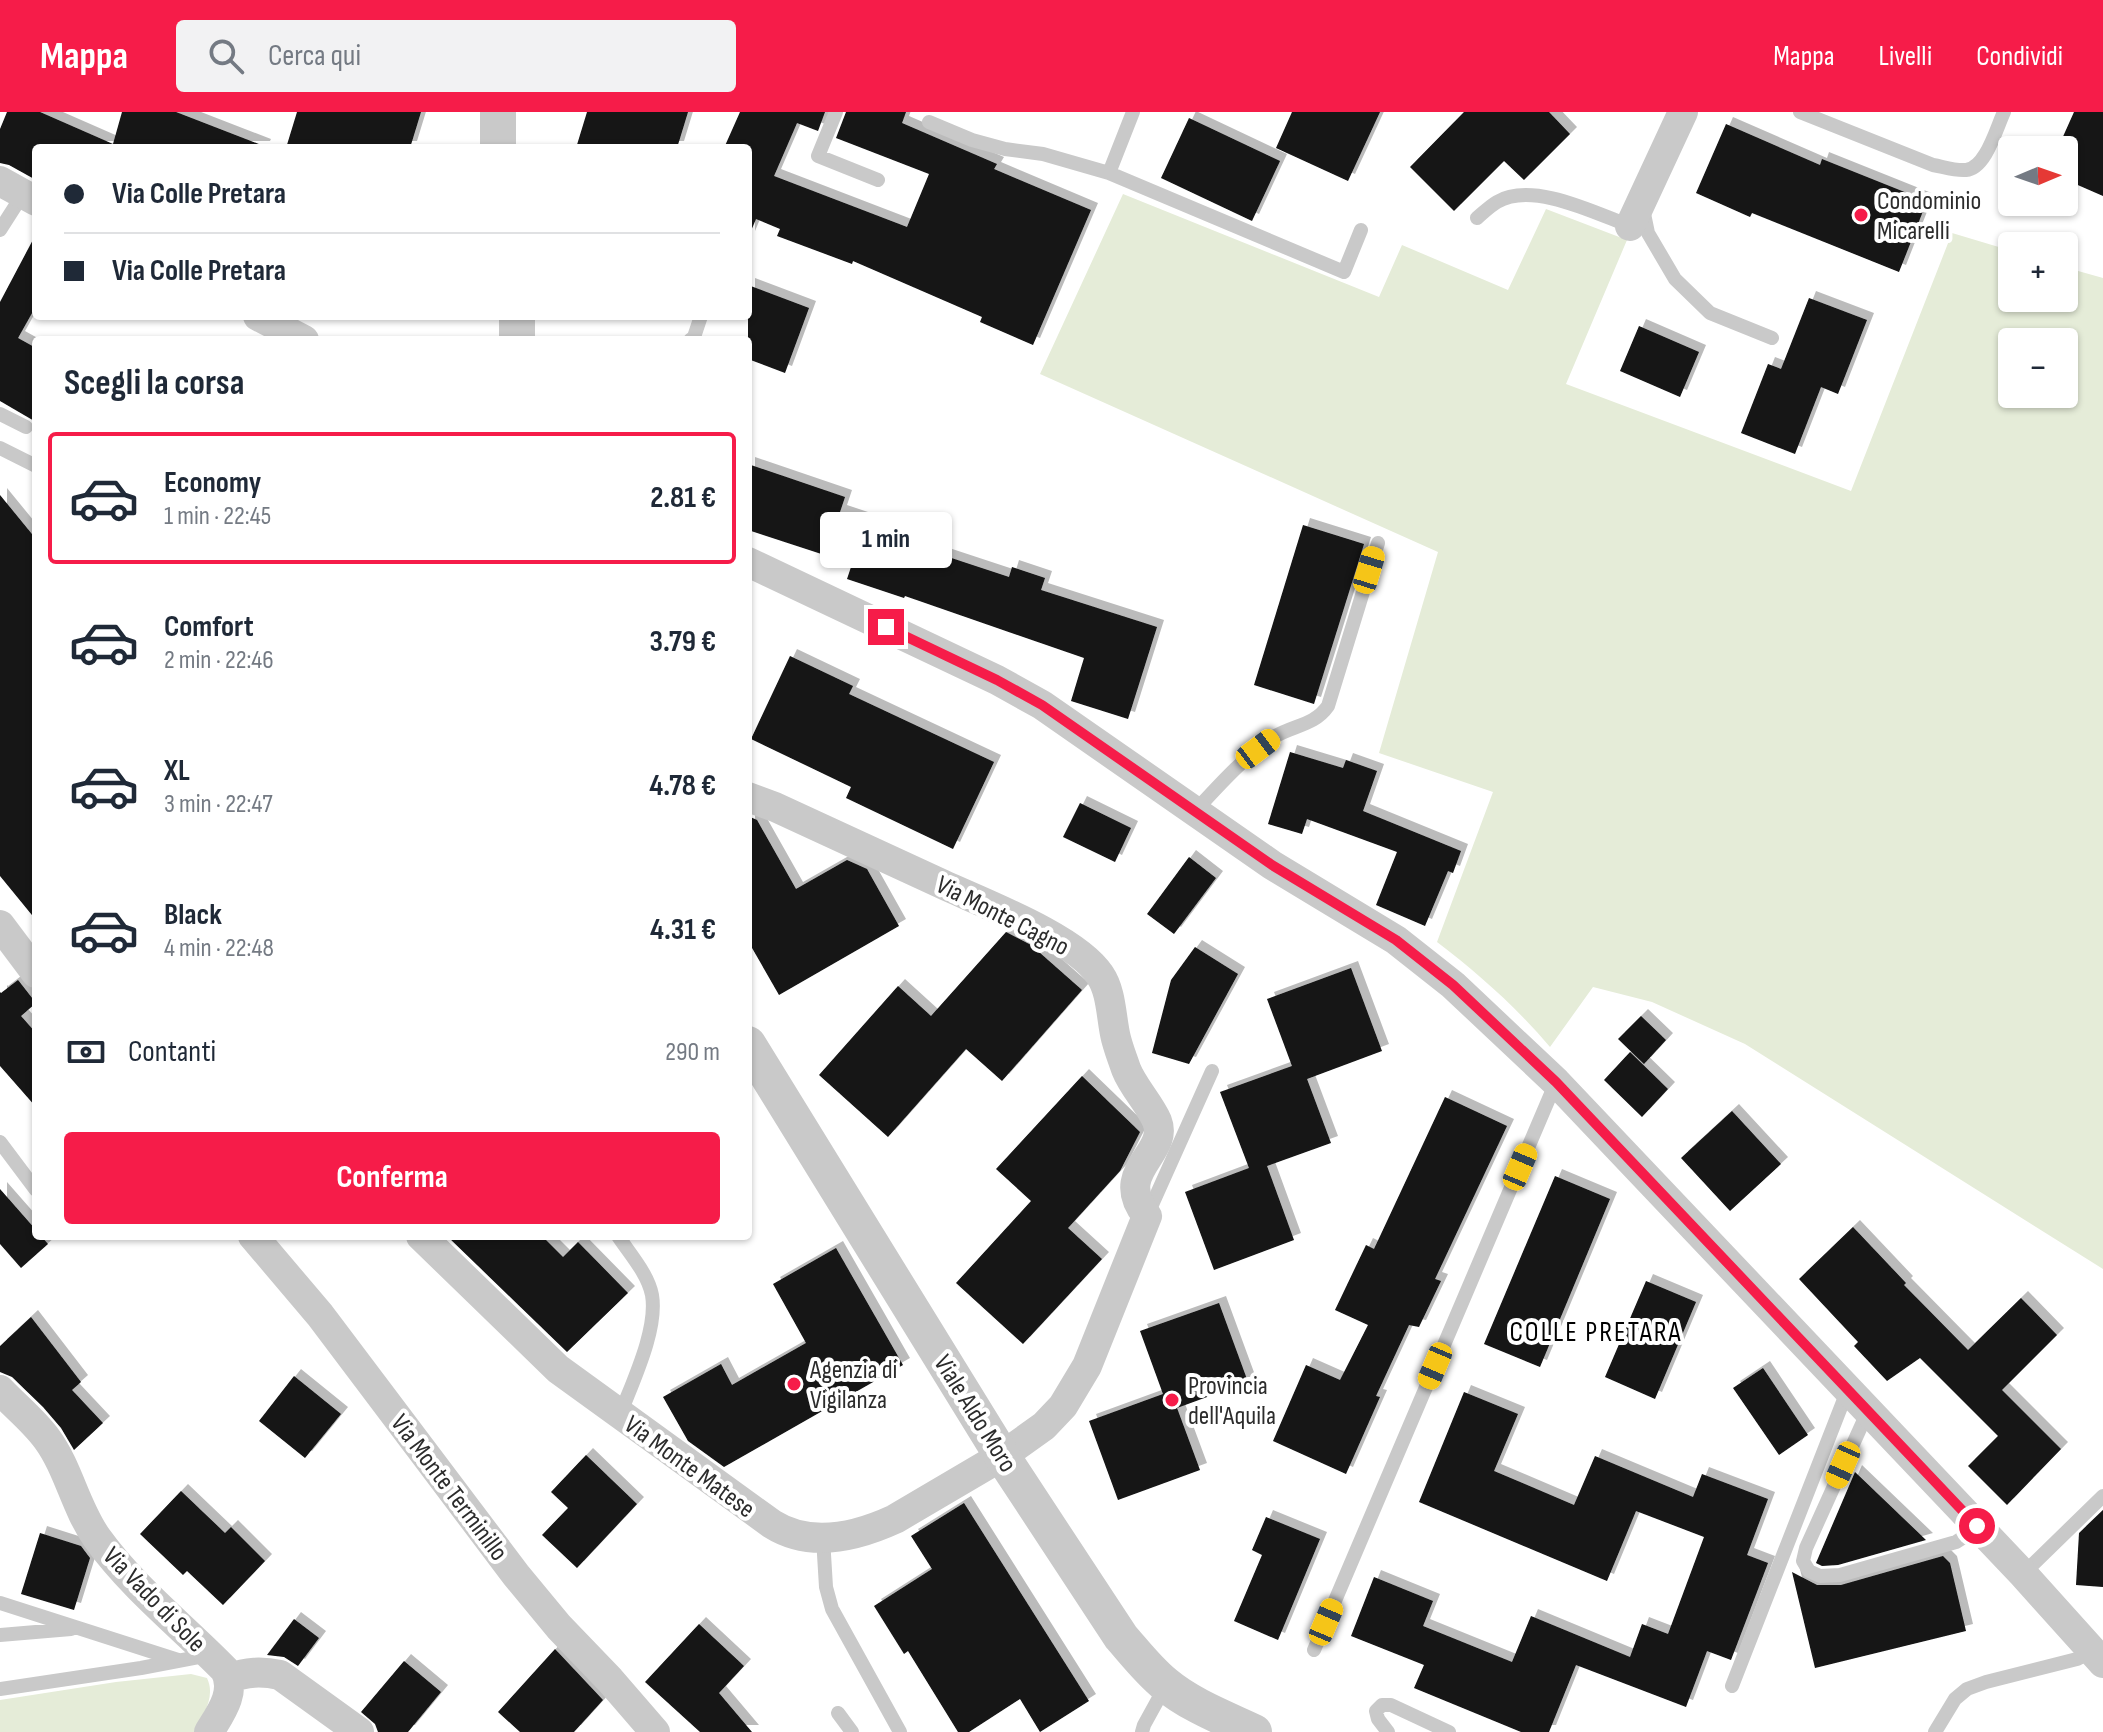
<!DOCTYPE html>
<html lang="it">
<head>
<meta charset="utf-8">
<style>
  body { margin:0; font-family:"Sofia Sans Condensed",sans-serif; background:#f2f2f3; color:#1f2937; height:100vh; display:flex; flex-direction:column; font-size:30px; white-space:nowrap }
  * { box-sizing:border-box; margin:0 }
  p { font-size:26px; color:#747a83 }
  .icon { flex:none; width:44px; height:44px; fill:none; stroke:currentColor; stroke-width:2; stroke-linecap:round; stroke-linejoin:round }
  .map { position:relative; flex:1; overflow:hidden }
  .side { position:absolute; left:32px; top:224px; width:720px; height:904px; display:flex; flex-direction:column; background:#fff; border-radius:8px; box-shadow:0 2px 6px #0004 }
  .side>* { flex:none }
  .hud { position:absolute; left:32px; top:32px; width:720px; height:176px; border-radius:8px; box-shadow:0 2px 6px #0004; display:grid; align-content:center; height:176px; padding:0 32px; background:#fff }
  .needle { width:52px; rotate:88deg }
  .buttons { position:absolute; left:1998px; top:24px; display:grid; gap:16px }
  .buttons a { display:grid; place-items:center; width:80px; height:80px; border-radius:8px; background:#fff; box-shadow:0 2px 6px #0004; font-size:40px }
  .end { position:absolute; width:36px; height:36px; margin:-18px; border:10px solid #f61c49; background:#fff; box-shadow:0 0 0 4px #fff }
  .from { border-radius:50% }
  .bubble { position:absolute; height:56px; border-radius:8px; background:#fff; box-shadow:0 2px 6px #0004; font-size:26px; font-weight:700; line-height:56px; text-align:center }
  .car { position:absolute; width:24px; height:48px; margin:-24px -12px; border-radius:10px; box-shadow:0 0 6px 2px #0007; background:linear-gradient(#f5c518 24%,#345 0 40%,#f5c518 0 76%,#345 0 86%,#f5c518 0) }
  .hud b { display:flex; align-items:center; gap:28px; height:76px; font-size:30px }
  .hud b+b { border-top:2px solid #e0e1e3 }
  .hud i { width:20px; height:20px; background:#1f2937 }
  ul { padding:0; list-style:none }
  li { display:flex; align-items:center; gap:24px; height:132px; margin:0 16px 12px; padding:0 16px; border:4px solid transparent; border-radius:8px }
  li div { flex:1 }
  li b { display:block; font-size:30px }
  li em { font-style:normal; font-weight:700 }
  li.on { border-color:#f61c49 }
  li>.icon { width:72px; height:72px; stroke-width:1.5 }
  h2 { padding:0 32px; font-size:36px; line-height:96px }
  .pay { display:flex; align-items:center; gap:20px; height:88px; padding:0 32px; font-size:30px }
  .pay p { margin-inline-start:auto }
  .primary-button { display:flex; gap:16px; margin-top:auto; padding:16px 32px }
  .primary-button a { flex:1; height:92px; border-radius:8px; background:#f61c49; color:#fff; font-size:32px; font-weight:700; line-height:92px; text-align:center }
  header { display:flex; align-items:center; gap:48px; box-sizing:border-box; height:112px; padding:0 40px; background:#f61c49; color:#fff }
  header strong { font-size:38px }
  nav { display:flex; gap:44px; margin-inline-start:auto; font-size:28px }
  .search { width:560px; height:72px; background:#f2f2f3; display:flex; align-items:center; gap:20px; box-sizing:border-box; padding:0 28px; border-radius:8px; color:#747a83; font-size:30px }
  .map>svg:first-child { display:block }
  .green { fill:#e5ecd8; fill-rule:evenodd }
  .building { fill:#131313; filter:url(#shadow) }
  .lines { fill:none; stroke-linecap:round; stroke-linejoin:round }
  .service { stroke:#c9c9c9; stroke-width:14 }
  .minor { stroke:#c9c9c9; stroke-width:30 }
  .tertiary { stroke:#c9c9c9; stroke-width:36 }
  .route { stroke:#f61c49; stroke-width:10 }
  .poi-dot { fill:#f61c49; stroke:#fff; stroke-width:3 }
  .labels { text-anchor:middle; stroke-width:8; stroke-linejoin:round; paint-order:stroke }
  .poi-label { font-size:26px; fill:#2c2c2c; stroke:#fff; text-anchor:start }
  .street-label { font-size:26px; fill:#2c2c2c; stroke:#fff }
  .neighbourhood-label { font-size:28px; letter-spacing:2px; fill:#000; stroke:#fff }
</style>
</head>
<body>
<header>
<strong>Mappa</strong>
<div class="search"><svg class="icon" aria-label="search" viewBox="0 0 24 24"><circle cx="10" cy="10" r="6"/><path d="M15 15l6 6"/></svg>Cerca qui</div>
<nav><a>Mappa</a><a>Livelli</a><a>Condividi</a></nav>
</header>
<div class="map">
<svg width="2103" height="1620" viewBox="0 0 2103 1620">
  <defs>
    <filter id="shadow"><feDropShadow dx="7" dy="-7" stdDeviation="0" flood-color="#0004"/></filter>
  </defs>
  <rect width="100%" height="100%" fill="#fff"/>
  <!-- green -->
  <path class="green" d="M1123,82L1379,185L1402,133L1508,178L1546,97L1627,128L1566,272L1851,379L1952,121L2012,139V186H2064V155L2103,166V1157L1745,932L1652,890L1593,875L1550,935C1516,895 1479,862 1437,830L1493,680L1379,641L1438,440L1040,262ZM2012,230H2064V282H2012Z
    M191,1562L207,1566C216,1585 203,1603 194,1620H0V1588L116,1570Z"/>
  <!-- building -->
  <path class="building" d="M7,0H40L113,32L122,0H176L264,34L263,36H36V68L9,53L0,51V17Z
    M297,0H421L410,36H286Z
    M587,0H688L677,36H576Z
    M740,0H825L818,19L797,11L774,64L907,115L929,62L836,26L846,0H906L902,11L997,52L994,57L1091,98L1033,233L980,210L982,205L853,149L852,152L777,124L780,117L756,107L748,126V36H724Z
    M1292,0H1380L1348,69L1276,36Z
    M1464,0H1549L1570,22L1524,68L1504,49L1454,99L1410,55Z
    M2074,0H2103V84L2064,67V38H2057Z
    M1189,6L1280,49L1252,109L1161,66Z
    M1726,12L1820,53L1822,47L1927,89L1899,160L1752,101L1750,105L1696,81Z
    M36,122V194L18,226L36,236V310L0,289V190Z
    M748,173L809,196L785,261L748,247Z
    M1809,186L1867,208L1838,282L1821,275L1795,342L1741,321L1768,252L1781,257Z
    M1639,214L1699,240L1680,285L1620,259Z
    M748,352L845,385L840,400L924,428L921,436L1009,465L1012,455L1045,466L1041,478L1157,515L1128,607L1071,589L1084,546L905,484L904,486L847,467L852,452L748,418Z
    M0,383L36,427V808L0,764Z
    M1303,413L1364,432L1314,592L1254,573Z
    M790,544L853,574L849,582L994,650L953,737L846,686L851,675L751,627Z
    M1290,640L1343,656L1346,648L1377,659L1363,699L1461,739L1453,761L1448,759L1425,814L1376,793L1397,740L1307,707L1302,722L1268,712Z
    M1080,691L1131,716L1115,750L1063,725Z
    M748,704L757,708L796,777L847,748L867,757L899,814L779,883L748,829Z
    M1189,745L1216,766L1174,822L1147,802Z
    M1006,820L1031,833L1082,878L1002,969L966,937L888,1025L819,963L898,874L931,904Z
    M1195,835L1238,862L1189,952L1152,941L1171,868Z
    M1351,856L1382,939L1307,967L1331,1031L1267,1054L1294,1128L1214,1158L1185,1080L1249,1056L1220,980L1292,954L1267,887Z
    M18,868L36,891L21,904L36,921V995L0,954V880L1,881Z
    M1641,904L1666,928L1644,952L1618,927Z
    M1630,940L1668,977L1642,1005L1604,968Z
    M1082,964L1140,1020L1120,1059L1068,1116L1102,1147L1023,1232L956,1171L1031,1089L996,1057Z
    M1445,985L1507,1014L1435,1167L1441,1169L1419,1215L1409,1213L1376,1284L1380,1285L1346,1362L1273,1329L1306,1253L1340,1268L1368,1213L1335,1198L1366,1133L1374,1137Z
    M1732,999L1781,1052L1730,1099L1681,1046Z
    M1555,1064L1610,1087L1540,1255L1484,1232Z
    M0,1077L36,1118V1124H41L48,1132L21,1156L0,1132Z
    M1853,1115L1906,1171L1904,1173L1968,1238L2021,1186L2057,1223L2002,1278L2061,1337L2007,1393L1968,1354L1998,1324L1920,1246L1887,1269L1854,1234L1858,1230L1799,1167Z
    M447,1124H542L563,1145L578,1130L628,1181L567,1240Z
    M836,1136L903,1253L724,1355L688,1329L663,1285L721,1252L732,1273L806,1231L773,1172Z
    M1646,1169L1696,1190L1655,1287L1605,1265Z
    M1219,1191L1248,1270L1177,1296L1200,1358L1118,1388L1089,1309L1163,1282L1140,1219Z
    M31,1205L81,1270L72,1278L103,1311L74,1338L61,1316L43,1295L12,1265L0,1260V1234Z
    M1763,1256L1808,1323L1779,1343L1733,1276Z
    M294,1264L341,1302L305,1346L259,1309Z
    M1464,1280L1518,1302L1494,1359L1574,1393L1595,1344L1693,1385L1702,1362L1768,1387L1747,1443L1768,1451L1731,1548L1707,1539L1686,1595L1576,1553L1549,1620H1521L1414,1576L1424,1553L1351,1524L1374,1465L1433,1489L1423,1514L1512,1550L1531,1504L1630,1545L1642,1512L1668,1522L1704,1425L1636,1399L1607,1469L1419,1390Z
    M586,1343L637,1392L577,1456L542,1423L568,1396L551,1380Z
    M1855,1360L1926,1428L1838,1453L1822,1454L1816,1451Z
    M181,1379L225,1421L231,1415L265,1449L223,1493L187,1459L183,1463L140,1422Z
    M964,1391L1089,1589L1040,1620L1020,1587L969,1620H958L908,1539L904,1542L874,1494L932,1457L911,1424Z
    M2103,1398V1475L2076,1473L2079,1421Z
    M1266,1405L1320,1427L1278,1528L1234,1509L1262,1443L1252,1438Z
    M40,1421L81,1434L90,1446L74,1498L21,1482Z
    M1943,1444L1950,1451L1966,1519L1815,1556L1792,1460L1817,1473H1841Z
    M294,1507L319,1526L298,1554L284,1545L267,1543Z
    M699,1512L744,1554L719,1581L752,1620H700L645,1570Z
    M555,1537L603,1588L574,1620H520L498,1600Z
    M404,1549L441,1580L408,1620H378L375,1612L361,1600Z"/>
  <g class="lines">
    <!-- service -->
    <path class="service" d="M836,0L818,44L878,68
      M1133,0L1109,61L1344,160L1361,118
      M1800,0L1933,53C1944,55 1955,59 1966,58C1986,56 1996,17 2004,0
      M929,10L972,28L1005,37L1043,42L1109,61
      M1643,97L1648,121L1675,167L1710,201L1772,226
      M1477,106C1483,101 1490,94 1497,90C1532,69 1595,101 1630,114
      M0,118L23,82
      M690,228L694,225L701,204
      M0,302L26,315
      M0,336L36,354
      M1196,698C1220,672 1244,645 1274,625C1293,613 1314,614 1328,594L1378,431
      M0,1030L36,1078
      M1147,1104L1212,959
      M618,1124C630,1142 648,1162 652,1183C658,1218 632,1271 620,1303
      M1868,1299L1806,1436L1803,1449L1809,1459L1820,1464L1840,1463L1956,1430L1967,1423L1977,1414
      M823,1426L826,1475L832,1497L900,1620
      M2023,1462L2103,1384
      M0,1491L178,1548
      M0,1523L71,1517
      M1314,1538L1556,970
      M1732,1574L1848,1277
      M0,1577L141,1556L209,1543
      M838,1601L852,1620
      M1142,1620L1144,1613L1166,1573
      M1388,1620L1378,1607L1376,1599L1382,1593H1391L1449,1620
      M1935,1620L1955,1587L1967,1577L1986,1570L2077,1547L2092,1539"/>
    <!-- minor -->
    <path class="minor" d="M0,69L36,89
      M1630,114L1683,0
      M258,204L304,228
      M748,450L997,568L1042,593L1272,753L1396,828L1453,873L1556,970L2023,1462L2103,1551
      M0,813L36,861
      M253,1124L320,1203L516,1463L559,1515L610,1568L655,1620
      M421,1124L558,1257L772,1412C810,1436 856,1425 895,1407L1002,1344L1044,1314L1063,1294L1087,1254L1147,1104C1111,1059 1170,1042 1157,1009C1149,991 1133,975 1126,957C1122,945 1117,933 1115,922C1111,902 1111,879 1100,863C1076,826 983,791 942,772C887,747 831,721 775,695L748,685
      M0,1278C15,1294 34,1309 47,1327C69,1357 75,1395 97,1426C133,1476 182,1514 225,1558C237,1580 220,1602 209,1620
      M229,1566C247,1560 261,1559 280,1563L359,1620"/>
    <!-- tertiary -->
    <path class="tertiary" d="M498,0V36
      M517,228V204
      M748,932L1002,1344L1121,1525C1135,1541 1148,1558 1165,1572C1190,1593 1224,1606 1254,1620"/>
  </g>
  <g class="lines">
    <!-- route -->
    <path class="route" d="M886,515L997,568L1042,593L1272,753L1396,828L1453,873L1556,970L1977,1414"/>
  </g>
  <!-- markers -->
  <g class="poi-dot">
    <circle cx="1861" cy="103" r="8"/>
    <circle cx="794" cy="1272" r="8"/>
    <circle cx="1172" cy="1288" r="8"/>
  </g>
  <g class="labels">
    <!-- poi labels -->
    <g class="poi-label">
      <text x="1877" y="97">Condominio<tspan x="1877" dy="30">Micarelli</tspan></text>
      <text x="810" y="1266">Agenzia di<tspan x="810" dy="30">Vigilanza</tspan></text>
      <text x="1188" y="1282">Provincia<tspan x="1188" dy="30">dell'Aquila</tspan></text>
    </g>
    <!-- street labels -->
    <g class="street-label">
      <text transform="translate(1003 803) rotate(27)" y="9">Via Monte Cagno</text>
      <text transform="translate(976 1301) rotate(58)" y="9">Viale Aldo Moro</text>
      <text transform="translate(690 1354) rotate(36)" y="9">Via Monte Matese</text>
      <text transform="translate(450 1375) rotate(53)" y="9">Via Monte Terminillo</text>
      <text transform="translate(155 1487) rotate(46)" y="9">Via Vado di Sole</text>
    </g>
    <!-- neighbourhood labels -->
    <g class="neighbourhood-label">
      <text x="1596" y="1229">COLLE PRETARA</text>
    </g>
  </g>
</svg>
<div class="buttons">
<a><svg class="needle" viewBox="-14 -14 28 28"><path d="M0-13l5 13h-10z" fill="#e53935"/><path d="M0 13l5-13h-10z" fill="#747a83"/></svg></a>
<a>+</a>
<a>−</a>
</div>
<i class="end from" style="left:1977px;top:1414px"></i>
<i class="end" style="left:886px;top:515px"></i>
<div class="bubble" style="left:820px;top:400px;width:132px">1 min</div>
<i class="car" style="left:1369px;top:458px;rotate:17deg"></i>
<i class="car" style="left:1258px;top:637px;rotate:53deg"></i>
<i class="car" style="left:1520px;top:1055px;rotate:23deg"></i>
<i class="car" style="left:1435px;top:1254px;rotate:203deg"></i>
<i class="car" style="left:1843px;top:1353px;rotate:204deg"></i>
<i class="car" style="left:1326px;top:1510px;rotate:23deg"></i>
<div class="hud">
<b><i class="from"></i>Via Colle Pretara</b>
<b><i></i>Via Colle Pretara</b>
</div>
<section class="side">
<h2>Scegli la corsa</h2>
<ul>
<li class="on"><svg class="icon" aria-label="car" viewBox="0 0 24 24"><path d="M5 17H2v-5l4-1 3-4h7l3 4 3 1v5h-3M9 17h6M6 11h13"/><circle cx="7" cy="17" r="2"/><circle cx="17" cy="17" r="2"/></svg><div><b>Economy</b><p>1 min · 22:45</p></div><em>2.81 €</em></li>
<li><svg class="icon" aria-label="car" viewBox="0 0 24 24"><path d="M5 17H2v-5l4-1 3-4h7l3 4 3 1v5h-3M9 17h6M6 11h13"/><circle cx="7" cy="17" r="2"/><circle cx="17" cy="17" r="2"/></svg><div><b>Comfort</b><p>2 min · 22:46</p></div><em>3.79 €</em></li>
<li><svg class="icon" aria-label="car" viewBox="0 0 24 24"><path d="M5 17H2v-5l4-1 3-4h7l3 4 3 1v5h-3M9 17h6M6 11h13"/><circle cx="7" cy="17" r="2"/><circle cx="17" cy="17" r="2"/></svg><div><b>XL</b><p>3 min · 22:47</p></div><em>4.78 €</em></li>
<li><svg class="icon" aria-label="car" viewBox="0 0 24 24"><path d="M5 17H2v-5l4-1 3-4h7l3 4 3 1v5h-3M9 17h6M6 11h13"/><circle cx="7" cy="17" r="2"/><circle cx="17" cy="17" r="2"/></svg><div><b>Black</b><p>4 min · 22:48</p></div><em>4.31 €</em></li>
</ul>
<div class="pay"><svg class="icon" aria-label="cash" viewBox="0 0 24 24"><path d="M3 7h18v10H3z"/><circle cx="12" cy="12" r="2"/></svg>Contanti<p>290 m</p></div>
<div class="primary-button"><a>Conferma</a></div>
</section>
</div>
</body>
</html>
